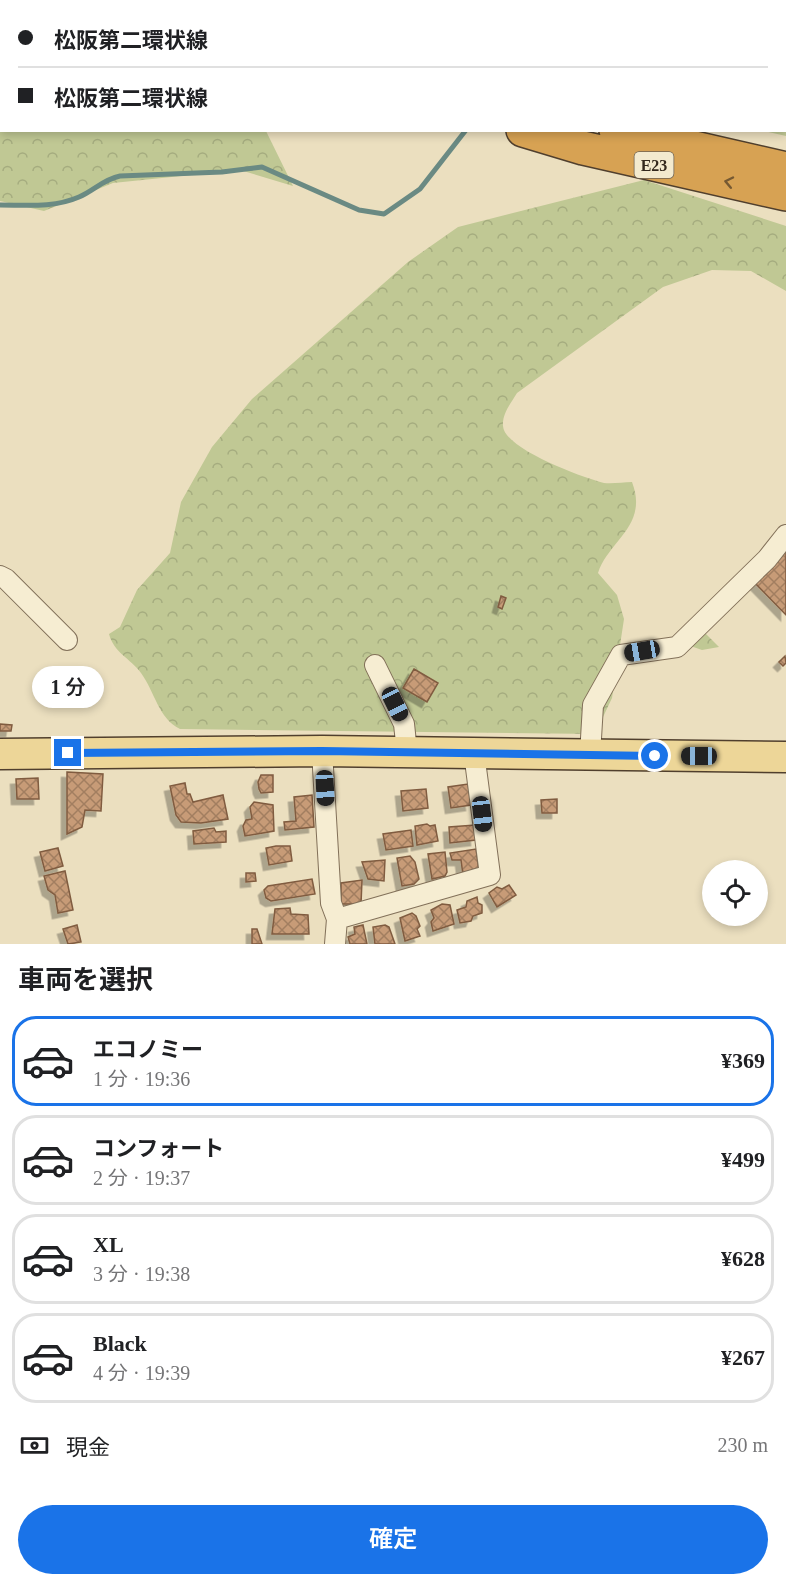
<!DOCTYPE html>
<html lang="ja">
<head>
<meta charset="utf-8">
<style>
  body { margin:0; font-family:"Times New Roman","Noto Sans JP",serif; background:#f2f2f2; color:#202124; height:100vh; display:flex; flex-direction:column; font-size:22px; white-space:nowrap }
  * { box-sizing:border-box; margin:0 }
  p { font-size:20px; color:#757577 }
  .icon { flex:none; width:33px; height:33px; fill:none; stroke:currentColor; stroke-width:2; stroke-linecap:round; stroke-linejoin:round }
  .map { position:relative; height:944px; overflow:hidden }
  .sheet { display:flex; flex-direction:column; background:#fff; flex:1 }
  .sheet>* { flex:none }
  .hud { position:absolute; left:0px; top:0px; width:786px; height:132px; box-shadow:0 3px 9px #0003; display:grid; align-content:center; height:132px; padding:0 18px; background:#fff }
  .buttons { position:absolute; left:702px; top:860px; display:grid; gap:12px }
  .buttons a { display:grid; place-items:center; width:66px; height:66px; border-radius:50%; background:#fff; box-shadow:0 3px 9px #0003; font-size:30px }
  .end { position:absolute; width:27px; height:27px; margin:-14px; border:8px solid #1a73e8; background:#fff; box-shadow:0 0 0 3px #fff }
  .from { border-radius:50% }
  .bubble { position:absolute; height:42px; border-radius:21px; background:#fff; box-shadow:0 3px 9px #0003; font-size:20px; font-weight:600; line-height:42px; text-align:center }
  .car { position:absolute; width:18px; height:36px; margin:-18px -9px; border-radius:8px; box-shadow:0 0 4px 2px #0007; background:linear-gradient(#222 24%,#8ab4d8 0 40%,#222 0 76%,#8ab4d8 0 86%,#222 0) }
  .hud b { display:flex; align-items:center; gap:21px; height:57px; font-size:22px }
  .hud b+b { border-top:2px solid #e0e0e0 }
  .hud i { width:15px; height:15px; background:#202124 }
  ul { padding:0; list-style:none }
  li { display:flex; align-items:center; gap:18px; height:90px; margin:0 12px 9px; padding:0 6px; border:3px solid #e0e0e0; border-radius:24px }
  li div { flex:1 }
  li b { display:block; font-size:22px }
  li em { font-style:normal; font-weight:600 }
  li.on { border-color:#1a73e8 }
  li>.icon { width:54px; height:54px; stroke-width:1.5 }
  h2 { padding:0 18px; font-size:27px; line-height:72px }
  .pay { display:flex; align-items:center; gap:15px; height:66px; padding:0 18px; font-size:22px }
  .pay p { margin-inline-start:auto }
  .button { display:flex; gap:12px; margin-top:auto; padding:12px 18px }
  .button a { flex:1; height:69px; border-radius:36px; background:#1a73e8; color:#fff; font-size:24px; font-weight:600; line-height:69px; text-align:center }
  .map>svg:first-child { display:block }
  .forest { fill:url(#forest-crowns) }
  .lines { fill:none; stroke-linecap:round; stroke-linejoin:round }
  .stream { stroke:#6a8a83; stroke-width:5 }
  .building { fill:url(#building-cross-hatch); stroke:#805c40; stroke-width:1.5; filter:url(#shadow) }
  .minor-casing { stroke:#827059; stroke-width:22 }
  .primary-casing { stroke:#503f2d; stroke-width:33 }
  .motorway-casing { stroke:#503f2d; stroke-width:36 }
  .minor { stroke:#f6edd2; stroke-width:20 }
  .primary { stroke:#edd698; stroke-width:30 }
  .motorway { stroke:#d7a253; stroke-width:33 }
  .oneway { stroke:#755932 }
  .route { stroke:#1a73e8; stroke-width:8 }
  .labels { text-anchor:middle; stroke-width:4.5; stroke-linejoin:round; paint-order:stroke }
  .shield { fill:#f3eace; stroke:#6d6251; stroke-width:1.5 }
  .shield-label { font-size:16px; font-weight:bold; fill:#33281c }
</style>
</head>
<body>
<div class="map">
<svg width="786" height="944" viewBox="0 0 786 944">
  <defs>
    <pattern id="forest-crowns" width="20" height="18" patternUnits="userSpaceOnUse" patternTransform="scale(1.5)"><rect width="20" height="18" fill="#c0c894"/><path d="M2 6a3 3 0 1 1 6 0M12 15a3 3 0 1 1 6 0" fill="none" stroke="#a5ac7f"/></pattern>
    <pattern id="building-cross-hatch" width="8" height="8" patternUnits="userSpaceOnUse" patternTransform="scale(1.5)"><rect width="8" height="8" fill="#c79b77"/><path d="M0 0l8 8M0 8l8-8" fill="none" stroke="#a27e61"/></pattern>
    <filter id="shadow"><feDropShadow dx="-5.5" dy="5.5" stdDeviation="0" flood-color="#0004"/></filter>
  </defs>
  <rect width="100%" height="100%" fill="#ebdfbf"/>
  <!-- forest -->
  <path class="forest" d="M0,0L76,1L2,2V130L266,131L293,186L240,170L113,183L44,211L0,201Z
    M560,0H786V136L764,131L784,130V2Z
    M644,180L786,226V291L751,271L712,270L663,287L517,393C511,403 502,414 503,426C504,449 584,478 604,483C613,484 623,482 632,482C649,526 608,541 598,573L617,595L624,619L612,698L595,734L180,729C158,718 155,692 141,673C130,658 114,653 109,634L120,627L137,590L170,553L181,502L212,447L252,399L408,262L458,227Z
    M695,623L719,647L702,650L676,641Z"/>
  <g class="lines">
    <!-- stream -->
    <path class="stream" d="M643,2L645,0
      M0,205C26,205 54,208 79,197C93,191 104,179 120,176L222,172L262,167L359,210L384,214L420,189L466,130"/>
  </g>
  <!-- building -->
  <path class="building" d="M786,551V615L754,582Z
    M501,596L506,598L502,609L498,607Z
    M785,656L786,663L783,666L779,662Z
    M414,669L438,683L427,702L403,688Z
    M50,688L60,693L58,699L47,694Z
    M0,724L12,725L11,731H0Z
    M67,772L103,774L101,811L85,810L82,827L67,834Z
    M261,775H273V792L261,793L259,789L258,782Z
    M38,778L39,799H17L16,779Z
    M185,783L187,794H190L193,802L223,795L228,819L201,823L181,822L176,815L170,786Z
    M468,784L471,805L451,808L448,787Z
    M426,789L428,808L403,811L401,791Z
    M312,795L314,827L285,830L284,822L296,821L294,797Z
    M557,799V813H542L541,800Z
    M254,802L273,805L274,831L245,836L243,826L246,820L252,819L250,807Z
    M427,824L430,826L435,825L438,841L417,845L415,826Z
    M475,825L476,840L450,843L449,827Z
    M214,828L216,832L226,831V842L194,844L193,831Z
    M411,830L413,846L386,850L383,834Z
    M276,846H290L292,861L269,865L266,848Z
    M58,848L63,866L45,871L40,852Z
    M476,849L479,871L463,875L461,860H452L450,853Z
    M445,852L447,872L445,876L432,879L428,854Z
    M410,856L415,862L419,879L414,884L402,886L397,858Z
    M385,860L384,881L368,879L362,862Z
    M65,871L73,910L58,913L55,895L48,890L44,876Z
    M246,873H255L256,881L246,882Z
    M312,879L315,894L271,901L266,898L264,890L268,886Z
    M362,880L361,904H341V883Z
    M509,885L516,895L497,907L489,893L497,887L502,889Z
    M477,897L478,903L482,905V913L473,916L471,921L460,923L457,910L466,907L467,901Z
    M442,904L450,905L454,924L433,931L431,922L434,918L431,910Z
    M290,908L291,914L308,915L309,934H272L275,909Z
    M412,913L416,916L420,926L417,929L420,936L405,941L400,918Z
    M77,925L81,942L68,944L63,929Z
    M363,925L367,944H350L348,937L355,934L354,927Z
    M385,925L389,927L395,944H375L373,927Z
    M252,929H257L262,944H252Z"/>
  <g class="lines">
    <defs>
      <path id="minor" d="M0,576L6,579L67,640
        M375,665L404,724L407,752
        M322,751L331,903L337,919L490,875L474,753
        M590,755L593,705L621,655L677,647L767,559L786,535
        M335,944L337,919"/>
      <path id="primary" d="M0,754L322,751L786,757"/>
      <path id="motorway" d="M159,0L163,2
        M226,0L230,2
        M523,130L583,148L786,194
        M616,130L786,169"/>
    </defs>
    <!-- minor casing -->
    <use href="#minor" class="minor-casing"/>
    <!-- primary casing -->
    <use href="#primary" class="primary-casing"/>
    <!-- motorway casing -->
    <use href="#motorway" class="motorway-casing"/>
    <!-- minor -->
    <use href="#minor" class="minor"/>
    <!-- primary -->
    <use href="#primary" class="primary"/>
    <!-- motorway -->
    <use href="#motorway" class="motorway"/>
  </g>
  <!-- one-way arrows -->
  <defs><path id="oneway-chevron" d="M-2-3.5L2.5 0L-2 3.5" fill="none" stroke-width="1.6" stroke-linecap="round" stroke-linejoin="round" transform="scale(1.5)"/></defs>
  <use class="oneway" href="#oneway-chevron" transform="translate(729 182) rotate(-168)"/>
  <g class="lines">
    <!-- route -->
    <path class="route" d="M68,753L322,751L655,756"/>
  </g>
  <g class="labels">
    <!-- shield labels -->
    <rect class="shield" x="634.5" y="152" width="39" height="26" rx="4.5"/>
    <g class="shield-label">
      <text x="654" y="171">E23</text>
    </g>
  </g>
</svg>
<div class="buttons">
<a><svg class="icon" aria-label="locate" viewBox="0 0 24 24"><circle cx="12" cy="12" r="6"/><path d="M12 2v4M12 18v4M2 12h4M18 12h4"/></svg></a>
</div>
<i class="end from" style="left:655px;top:756px"></i>
<i class="end" style="left:68px;top:753px"></i>
<div class="bubble" style="left:32px;top:666px;width:72px">1 分</div>
<i class="car" style="left:642px;top:651px;rotate:260deg"></i>
<i class="car" style="left:395px;top:704px;rotate:154deg"></i>
<i class="car" style="left:699px;top:756px;rotate:270deg"></i>
<i class="car" style="left:325px;top:788px;rotate:177deg"></i>
<i class="car" style="left:482px;top:814px;rotate:173deg"></i>
<div class="hud">
<b><i class="from"></i>松阪第二環状線</b>
<b><i></i>松阪第二環状線</b>
</div>
</div>
<section class="sheet">
<h2>車両を選択</h2>
<ul>
<li class="on"><svg class="icon" aria-label="car" viewBox="0 0 24 24"><path d="M5 17H2v-5l4-1 3-4h7l3 4 3 1v5h-3M9 17h6M6 11h13"/><circle cx="7" cy="17" r="2"/><circle cx="17" cy="17" r="2"/></svg><div><b>エコノミー</b><p>1 分 · 19:36</p></div><em>¥369</em></li>
<li><svg class="icon" aria-label="car" viewBox="0 0 24 24"><path d="M5 17H2v-5l4-1 3-4h7l3 4 3 1v5h-3M9 17h6M6 11h13"/><circle cx="7" cy="17" r="2"/><circle cx="17" cy="17" r="2"/></svg><div><b>コンフォート</b><p>2 分 · 19:37</p></div><em>¥499</em></li>
<li><svg class="icon" aria-label="car" viewBox="0 0 24 24"><path d="M5 17H2v-5l4-1 3-4h7l3 4 3 1v5h-3M9 17h6M6 11h13"/><circle cx="7" cy="17" r="2"/><circle cx="17" cy="17" r="2"/></svg><div><b>XL</b><p>3 分 · 19:38</p></div><em>¥628</em></li>
<li><svg class="icon" aria-label="car" viewBox="0 0 24 24"><path d="M5 17H2v-5l4-1 3-4h7l3 4 3 1v5h-3M9 17h6M6 11h13"/><circle cx="7" cy="17" r="2"/><circle cx="17" cy="17" r="2"/></svg><div><b>Black</b><p>4 分 · 19:39</p></div><em>¥267</em></li>
</ul>
<div class="pay"><svg class="icon" aria-label="cash" viewBox="0 0 24 24"><path d="M3 7h18v10H3z"/><circle cx="12" cy="12" r="2"/></svg>現金<p>230 m</p></div>
<div class="button"><a>確定</a></div>
</section>
</body>
</html>
